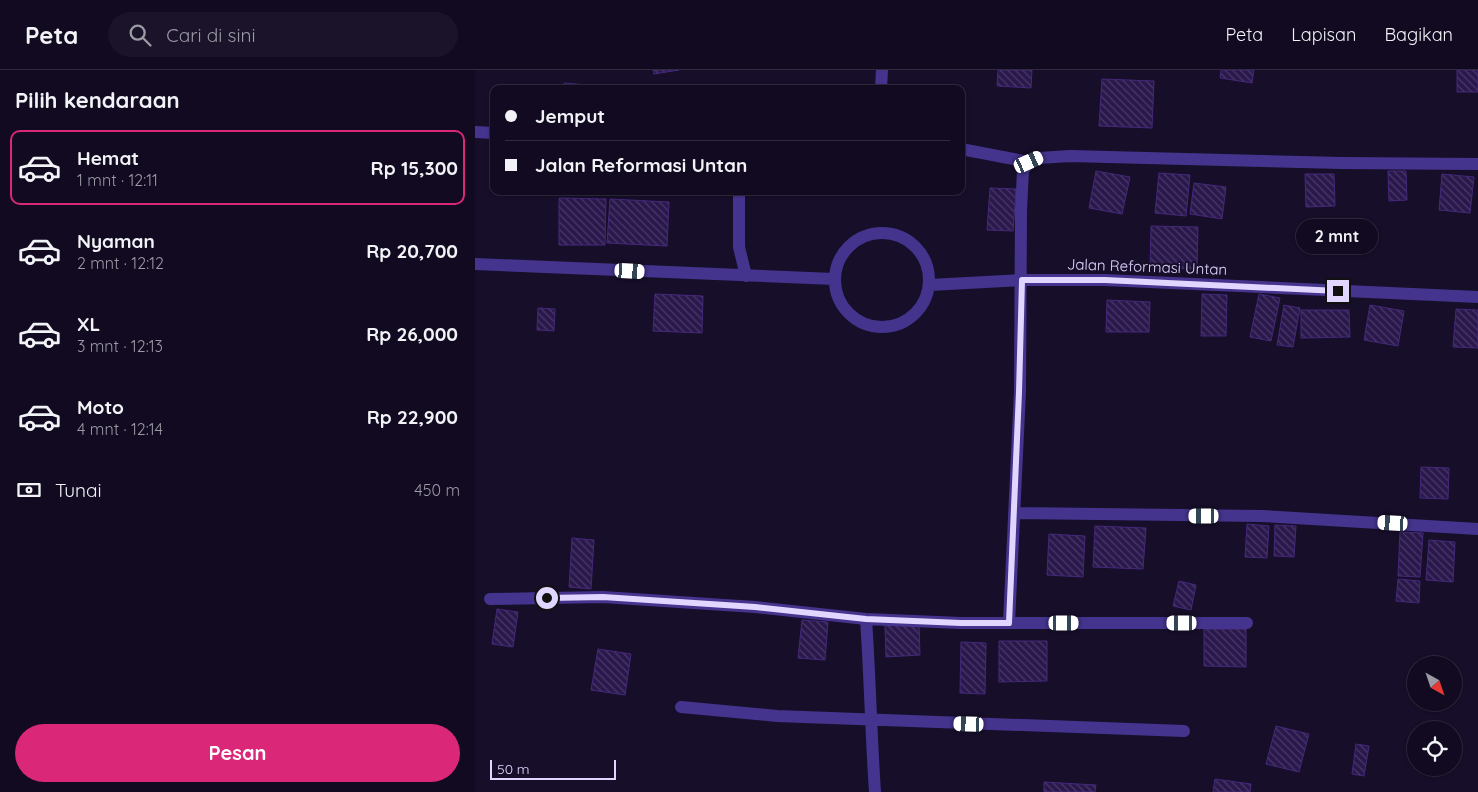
<!DOCTYPE html>
<html lang="id">
<head>
<meta charset="utf-8">
<style>
  body { margin:0; font-family:Quicksand,sans-serif; background:#1a1329; color:#f1f3f6; height:100vh; display:flex; flex-direction:column; font-size:19px; white-space:nowrap }
  * { box-sizing:border-box; margin:0 }
  p { font-size:16px; color:#9c9aa5 }
  .icon { flex:none; width:28px; height:28px; fill:none; stroke:currentColor; stroke-width:2; stroke-linecap:round; stroke-linejoin:round }
  .map { position:relative; flex:1; overflow:hidden }
  .sheet { display:flex; flex-direction:column; background:#110a20; width:475px }
  .sheet>* { flex:none }
  .banner { position:absolute; left:15px; top:15px; width:475px; height:110px; border-radius:10px; box-shadow:0 1px 4px #0004,0 0 0 1px #302b3e; display:grid; align-content:center; height:110px; padding:0 15px; background:#110a20 }
  .needle { width:32px; rotate:140deg }
  .tools { position:absolute; left:932px; top:586px; display:grid; gap:10px }
  .tools a { display:grid; place-items:center; width:55px; height:55px; border-radius:50%; background:#110a20; box-shadow:0 1px 4px #0004,0 0 0 1px #302b3e; font-size:25px }
  .scale { position:absolute; left:15px; bottom:12px; width:126px; box-sizing:border-box; padding-left:5px; border:2px solid #e1d6ff; border-top:0; font-size:14px; line-height:18px; white-space:nowrap; color:#e1d6ff; -webkit-text-stroke:4px #170e2a; paint-order:stroke }
  .end { position:absolute; width:22px; height:22px; margin:-11px; border:6px solid #e1d6ff; background:#111; box-shadow:0 0 0 2px #111 }
  .from { border-radius:50% }
  .bubble { position:absolute; height:35px; border-radius:18px; background:#110a20; box-shadow:0 1px 4px #0004,0 0 0 1px #302b3e; font-size:16px; font-weight:700; line-height:35px; text-align:center }
  .car { position:absolute; width:15px; height:30px; margin:-15px -8px; border-radius:6px; box-shadow:0 0 4px 1px #0007; background:linear-gradient(#fff 24%,#345 0 40%,#fff 0 76%,#345 0 86%,#fff 0) }
  .banner b { display:flex; align-items:center; gap:18px; height:48px; font-size:19px }
  .banner b+b { border-top:1px solid #302b3e }
  .banner i { width:12px; height:12px; background:#f1f3f6 }
  ul { padding:0; list-style:none }
  li { display:flex; align-items:center; gap:15px; height:75px; margin:0 10px 8px; padding:0 5px; border:2px solid transparent; border-radius:10px }
  li div { flex:1 }
  li b { display:block; font-size:19px }
  li em { font-style:normal; font-weight:700 }
  li.selected { border-color:#db2777 }
  li>.icon { width:45px; height:45px; stroke-width:1.5 }
  h2 { padding:0 15px; font-size:22px; line-height:60px }
  .pay { display:flex; align-items:center; gap:12px; height:55px; padding:0 15px; font-size:19px }
  .pay p { margin-inline-start:auto }
  .cta { display:flex; gap:10px; margin-top:auto; padding:10px 15px }
  .cta a { flex:1; height:58px; border-radius:30px; background:#db2777; color:#fff; font-size:20px; font-weight:700; line-height:58px; text-align:center }
  header { display:flex; align-items:center; gap:30px; box-sizing:border-box; height:70px; padding:0 25px; background:#110a20; border-bottom:1px solid #302b3e }
  header strong { font-size:24px }
  nav { display:flex; gap:28px; margin-inline-start:auto; font-size:18px }
  .search { width:350px; height:45px; background:#1a1329; display:flex; align-items:center; gap:12px; box-sizing:border-box; padding:0 18px; border-radius:28px; color:#9c9aa5; font-size:19px }
  main { display:flex; flex:1; min-height:0 }
  .map>svg:first-child { display:block }
  .building { fill:url(#building-back-hatch); stroke:#44287a }
  .lines { fill:none; stroke-linecap:round; stroke-linejoin:round }
  .minor { stroke:#45348d; stroke-width:12 }
  .route { stroke:#e1d6ff; stroke-width:6 }
  .labels { text-anchor:middle; stroke-width:4; stroke-linejoin:round; paint-order:stroke }
  .street-label { font-size:15px; fill:#e1d6ff; stroke:#170e2a }
</style>
</head>
<body>
<header>
<strong>Peta</strong>
<div class="search"><svg class="icon" aria-label="search" viewBox="0 0 24 24"><circle cx="10" cy="10" r="6"/><path d="M15 15l6 6"/></svg>Cari di sini</div>
<nav><a>Peta</a><a>Lapisan</a><a>Bagikan</a></nav>
</header>
<main>
<section class="sheet">
<h2>Pilih kendaraan</h2>
<ul>
<li class="selected"><svg class="icon" aria-label="car" viewBox="0 0 24 24"><path d="M5 17H2v-5l4-1 3-4h7l3 4 3 1v5h-3M9 17h6M6 11h13"/><circle cx="7" cy="17" r="2"/><circle cx="17" cy="17" r="2"/></svg><div><b>Hemat</b><p>1 mnt · 12:11</p></div><em>Rp 15,300</em></li>
<li><svg class="icon" aria-label="car" viewBox="0 0 24 24"><path d="M5 17H2v-5l4-1 3-4h7l3 4 3 1v5h-3M9 17h6M6 11h13"/><circle cx="7" cy="17" r="2"/><circle cx="17" cy="17" r="2"/></svg><div><b>Nyaman</b><p>2 mnt · 12:12</p></div><em>Rp 20,700</em></li>
<li><svg class="icon" aria-label="car" viewBox="0 0 24 24"><path d="M5 17H2v-5l4-1 3-4h7l3 4 3 1v5h-3M9 17h6M6 11h13"/><circle cx="7" cy="17" r="2"/><circle cx="17" cy="17" r="2"/></svg><div><b>XL</b><p>3 mnt · 12:13</p></div><em>Rp 26,000</em></li>
<li><svg class="icon" aria-label="car" viewBox="0 0 24 24"><path d="M5 17H2v-5l4-1 3-4h7l3 4 3 1v5h-3M9 17h6M6 11h13"/><circle cx="7" cy="17" r="2"/><circle cx="17" cy="17" r="2"/></svg><div><b>Moto</b><p>4 mnt · 12:14</p></div><em>Rp 22,900</em></li>
</ul>
<div class="pay"><svg class="icon" aria-label="cash" viewBox="0 0 24 24"><path d="M3 7h18v10H3z"/><circle cx="12" cy="12" r="2"/></svg>Tunai<p>450 m</p></div>
<div class="cta"><a>Pesan</a></div>
</section>
<div class="map">
<svg width="1003" height="722" viewBox="0 0 1003 722">
  <defs>
    <pattern id="building-back-hatch" width="6" height="6" patternUnits="userSpaceOnUse" patternTransform="scale(1.25)"><rect width="6" height="6" fill="#2a184c"/><path d="M-1 5l2 2M0 0l6 6M5-1l2 2" fill="none" stroke="#493967"/></pattern>
  </defs>
  <rect width="100%" height="100%" fill="#170e2a"/>
  <!-- building -->
  <path class="building" d="M178,0H204L179,4Z
    M523,0H557L556,18L522,16Z
    M746,0H779L777,13L745,8Z
    M982,0H1003V22H982Z
    M627,9L679,11L677,58L624,56Z
    M89,13L113,15L112,19H89Z
    M621,101L655,107L647,144L614,138Z
    M913,101H931L932,130L914,131Z
    M684,103L715,105L711,146L680,143Z
    M830,104H859L860,136L831,137Z
    M967,104L999,107L995,143L964,140Z
    M719,113L751,117L747,149L715,144Z
    M515,118L541,119L538,161L512,160Z
    M84,128L131,129L130,175H84Z
    M135,129L194,132L192,176L132,173Z
    M676,156L723,157L722,199L675,198Z
    M180,224L228,226L227,263L178,261Z
    M727,224L752,225L751,266H726Z
    M784,224L805,228L796,271L775,267Z
    M632,230L675,232L674,262H631Z
    M809,235L825,238L818,277L802,275Z
    M895,235L929,241L923,276L889,270Z
    M63,238L80,239L79,261L62,260Z
    M981,239L1003,240V278L978,277Z
    M826,240H874L875,267L826,268Z
    M946,397L974,398L973,429L945,428Z
    M772,454L794,456L792,488L770,487Z
    M800,455L821,456L819,487L799,486Z
    M620,456L671,458L668,499L618,497Z
    M925,462L948,463L945,507L923,506Z
    M574,464L610,466L608,507L572,505Z
    M97,468L119,470L116,519L94,517Z
    M954,470L980,472L978,512L951,510Z
    M923,509L945,511L944,533L921,531Z
    M704,511L721,515L716,540L698,536Z
    M22,539L43,542L38,577L17,574Z
    M327,550L353,552L350,590L323,588Z
    M444,553L445,585L411,587L410,556Z
    M729,559H771V597L729,596Z
    M524,571H572V611L524,612Z
    M486,572L511,573L510,624L485,623Z
    M123,579L156,584L150,625L116,620Z
    M801,656L834,664L824,702L791,694Z
    M881,674L894,676L889,706L877,704Z
    M740,709L776,714L775,722H738Z
    M569,712L621,715L620,722H569Z"/>
  <g class="lines">
    <!-- minor -->
    <path class="minor" d="M406,19L407,0
      M0,62L19,63
      M486,79L554,92
      M264,121V177L271,206
      M360 210a47 47 0 1 1 94 0a47 47 0 1 1-94 0Z
      M0,194L359,209
      M455,215L547,210H630L1003,227
      M539,443L787,446L1003,459
      M15,529L128,527L280,537L391,549L486,553H534L545,321L546,140L548,101L554,92L564,88L595,86L867,93L1003,94
      M391,549C395,607 396,664 400,722
      M534,553H772
      M206,637L302,646L709,661"/>
  </g>
  <g class="lines">
    <!-- route -->
    <path class="route" d="M72,528L128,527L280,537L391,549L486,553H534L544,322L547,210H630L863,221"/>
  </g>
  <g class="labels">
    <!-- street labels -->
    <g class="street-label">
      <text transform="translate(672 197) rotate(2)" y="5">Jalan Reformasi Untan</text>
    </g>
  </g>
</svg>
<div class="tools">
<a><svg class="needle" viewBox="-14 -14 28 28"><path d="M0-13l5 13h-10z" fill="#e53935"/><path d="M0 13l5-13h-10z" fill="#9c9aa5"/></svg></a>
<a><svg class="icon" aria-label="locate" viewBox="0 0 24 24"><circle cx="12" cy="12" r="6"/><path d="M12 2v4M12 18v4M2 12h4M18 12h4"/></svg></a>
</div>
<div class="scale">50 m</div>
<i class="end from" style="left:72px;top:528px"></i>
<i class="end" style="left:863px;top:221px"></i>
<div class="bubble" style="left:821px;top:149px;width:82px">2 mnt</div>
<i class="car" style="left:554px;top:92px;rotate:66deg"></i>
<i class="car" style="left:155px;top:201px;rotate:93deg"></i>
<i class="car" style="left:729px;top:446px;rotate:270deg"></i>
<i class="car" style="left:918px;top:453px;rotate:273deg"></i>
<i class="car" style="left:589px;top:553px;rotate:90deg"></i>
<i class="car" style="left:707px;top:553px;rotate:270deg"></i>
<i class="car" style="left:494px;top:654px;rotate:272deg"></i>
<div class="banner">
<b><i class="from"></i>Jemput</b>
<b><i></i>Jalan Reformasi Untan</b>
</div>
</div>
</main>
</body>
</html>
